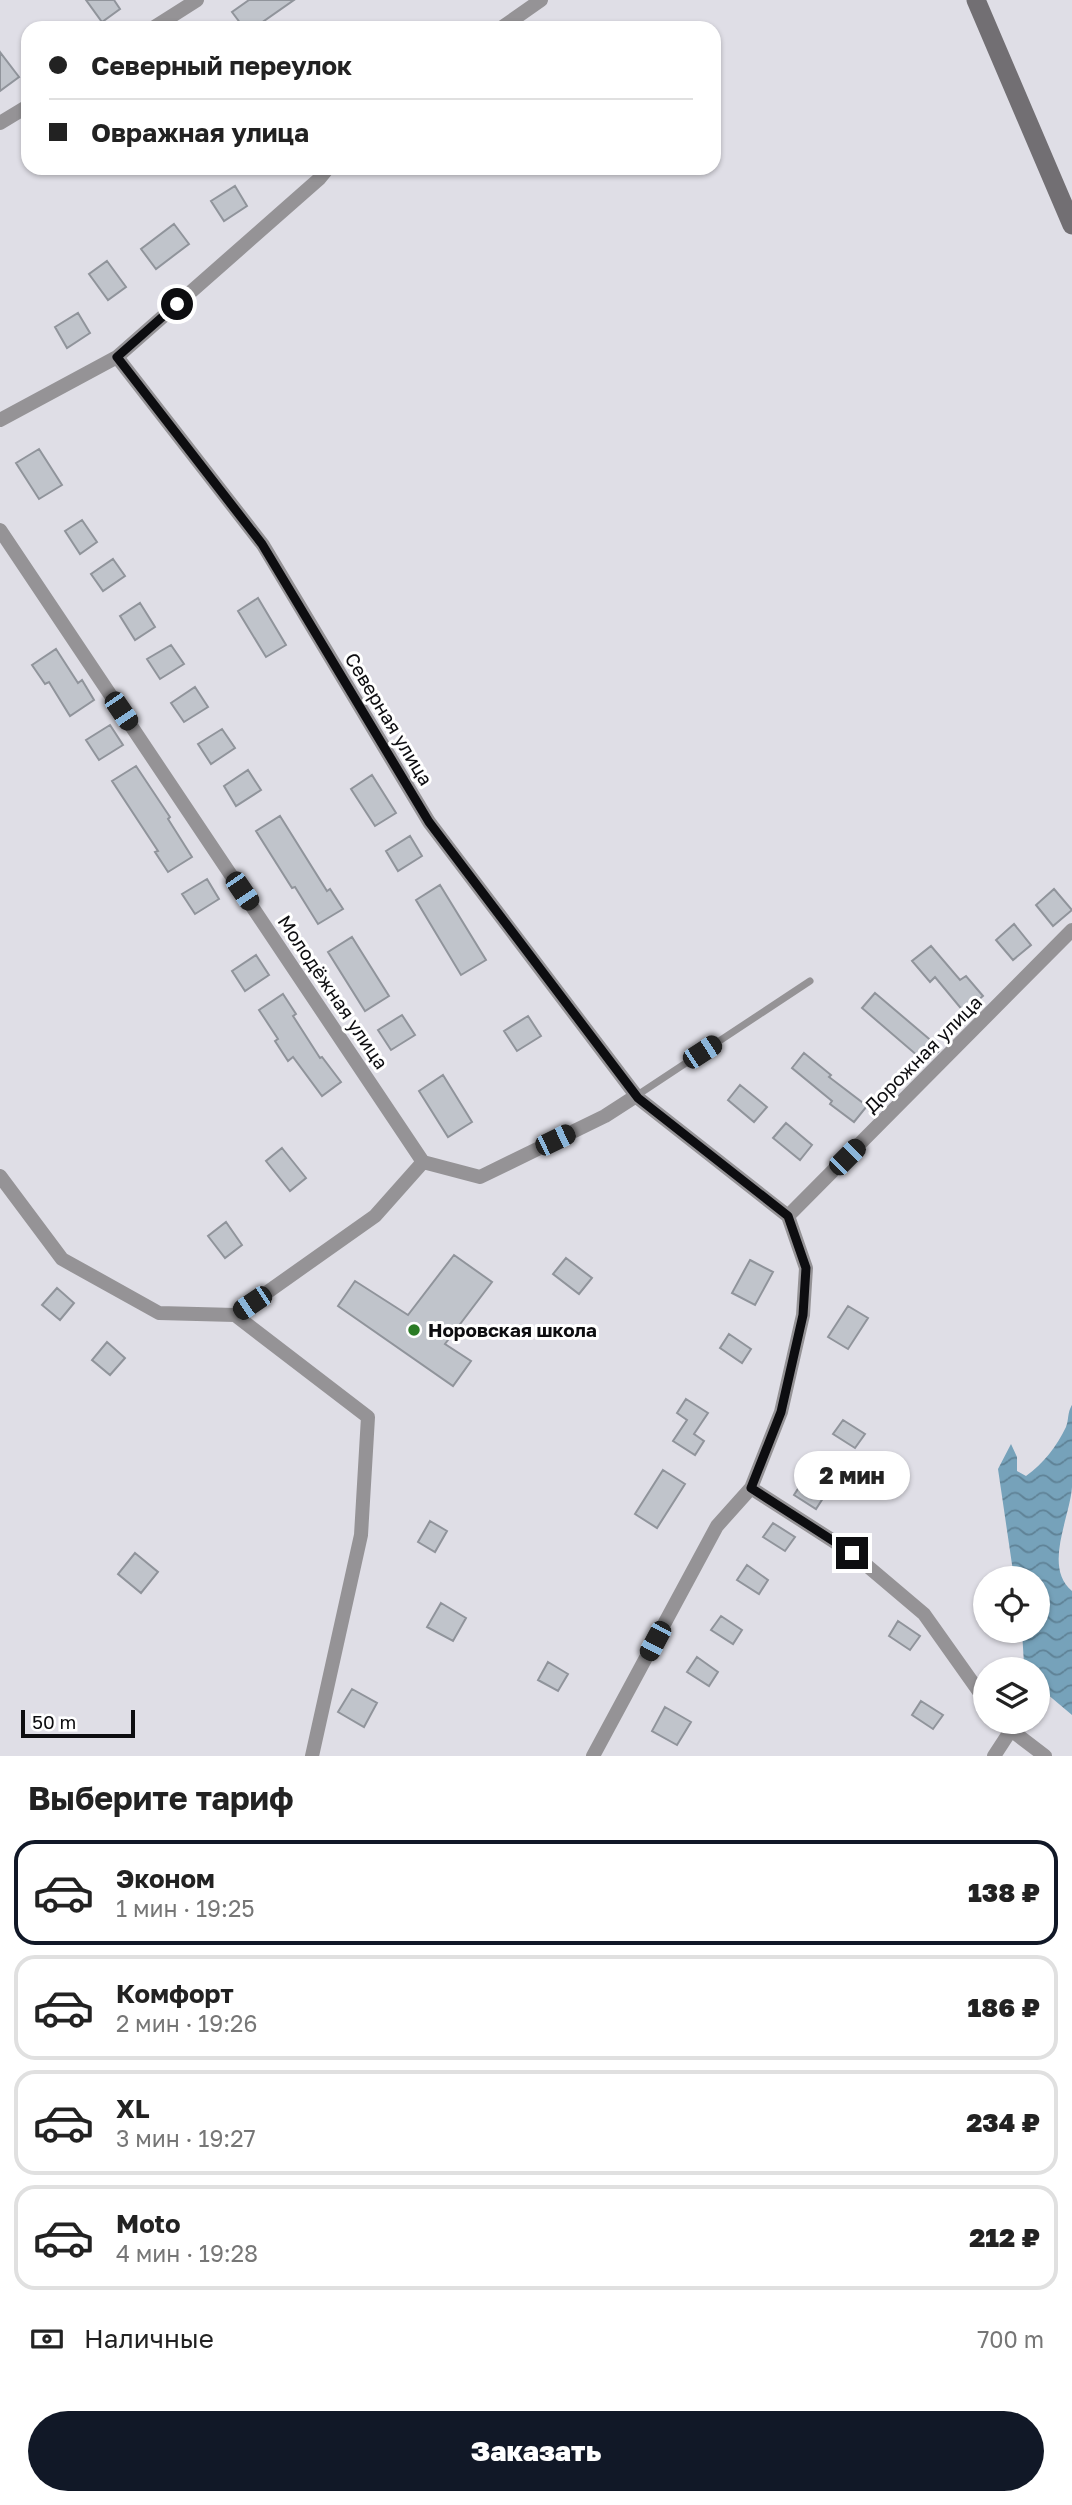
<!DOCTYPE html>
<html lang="ru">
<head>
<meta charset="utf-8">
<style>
  body { margin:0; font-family:"Golos Text",sans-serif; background:#f2f2f2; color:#222; height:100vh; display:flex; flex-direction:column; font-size:26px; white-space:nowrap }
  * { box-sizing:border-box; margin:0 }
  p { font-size:23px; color:#767676 }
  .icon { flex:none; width:38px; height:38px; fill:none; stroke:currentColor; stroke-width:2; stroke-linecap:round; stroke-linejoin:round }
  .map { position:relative; height:1756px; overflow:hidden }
  .details { display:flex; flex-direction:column; background:#fff; flex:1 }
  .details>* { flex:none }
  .hud { position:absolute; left:21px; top:21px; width:700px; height:154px; border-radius:21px; box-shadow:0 2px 5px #0004; display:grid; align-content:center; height:154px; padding:0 28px; background:#fff }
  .controls { position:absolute; left:973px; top:1566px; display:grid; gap:14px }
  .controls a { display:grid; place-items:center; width:77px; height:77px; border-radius:50%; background:#fff; box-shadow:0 2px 5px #0004; font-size:35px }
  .scale { position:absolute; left:21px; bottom:18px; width:114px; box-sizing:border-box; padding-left:7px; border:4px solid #0d0d10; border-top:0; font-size:19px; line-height:24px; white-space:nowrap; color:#0d0d10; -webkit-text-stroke:5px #fff; paint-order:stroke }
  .end { position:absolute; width:32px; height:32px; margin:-16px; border:9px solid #0d0d10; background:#fff; box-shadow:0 0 0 4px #fff }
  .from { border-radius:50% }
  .bubble { position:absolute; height:49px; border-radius:24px; background:#fff; box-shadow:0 2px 5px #0004; font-size:23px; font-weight:800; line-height:49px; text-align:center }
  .car { position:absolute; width:21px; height:42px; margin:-21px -10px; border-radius:9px; box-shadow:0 0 5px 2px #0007; background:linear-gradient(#222 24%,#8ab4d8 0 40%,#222 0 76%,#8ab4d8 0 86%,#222 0) }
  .hud b { display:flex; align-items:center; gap:24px; height:66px; font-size:26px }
  .hud b+b { border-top:2px solid #e0e0e0 }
  .hud i { width:18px; height:18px; background:#222 }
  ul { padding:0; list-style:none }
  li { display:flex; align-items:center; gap:21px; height:105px; margin:0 14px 10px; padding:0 14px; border:4px solid #e0e0e0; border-radius:21px }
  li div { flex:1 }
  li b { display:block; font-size:26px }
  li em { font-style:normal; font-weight:800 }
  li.current { border-color:#111827 }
  li>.icon { width:63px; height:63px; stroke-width:1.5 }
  h2 { padding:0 28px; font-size:32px; line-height:84px }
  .pay { display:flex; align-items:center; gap:18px; height:77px; padding:0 28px; font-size:26px }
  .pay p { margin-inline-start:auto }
  .cta { display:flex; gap:14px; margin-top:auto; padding:14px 28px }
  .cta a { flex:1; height:80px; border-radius:42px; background:#111827; color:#fff; font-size:28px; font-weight:800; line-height:80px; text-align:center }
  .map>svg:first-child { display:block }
  .water { fill:url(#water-waves) }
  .building { fill:#c0c4cb; stroke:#90949b; stroke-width:2 }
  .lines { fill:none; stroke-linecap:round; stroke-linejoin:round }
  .service { stroke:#959396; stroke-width:7 }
  .minor { stroke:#959396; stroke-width:14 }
  .secondary { stroke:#726f73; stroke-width:19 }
  .route { stroke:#0d0d10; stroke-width:9 }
  .poi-dot { fill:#2b7b25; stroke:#fff; stroke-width:2.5 }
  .labels { text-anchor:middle; stroke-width:6; stroke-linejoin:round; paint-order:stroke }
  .street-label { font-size:19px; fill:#0d0d10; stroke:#fff }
  .poi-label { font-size:19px; font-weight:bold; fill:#0d0d10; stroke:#fff; text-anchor:start }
</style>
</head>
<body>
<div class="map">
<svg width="1072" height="1756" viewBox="0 0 1072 1756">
  <defs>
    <pattern id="water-waves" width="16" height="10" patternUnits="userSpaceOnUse" patternTransform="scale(1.75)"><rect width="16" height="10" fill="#76a2ba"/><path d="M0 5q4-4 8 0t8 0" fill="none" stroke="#5f8296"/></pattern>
  </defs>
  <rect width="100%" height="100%" fill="#dfdee6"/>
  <!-- water -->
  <path class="water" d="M1072,1405C1072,1433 1072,1460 1072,1487C1070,1518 1043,1567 1072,1591V1715L1040,1688L1038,1684V1670L1028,1669L1024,1664L1022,1631H1038V1578H1014L998,1469L1011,1444L1017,1457V1471L1026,1476C1043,1464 1057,1446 1066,1427C1069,1420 1067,1413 1072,1405Z"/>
  <!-- building -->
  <path class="building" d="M86,0H114L120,9L102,22Z
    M249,0H294L254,28H244L232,12Z
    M0,52L19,77L0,91Z
    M235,186L247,206L224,221L211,201Z
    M174,224L189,244L156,269L141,249Z
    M107,261L126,287L108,300L89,274Z
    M78,313L90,333L67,348L55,327Z
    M39,449L62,485L39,499L16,463Z
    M82,520L97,542L80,554L65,531Z
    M113,559L125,576L103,591L91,574Z
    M258,598L286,645L266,657L238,611Z
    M140,603L155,627L135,640L120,616Z
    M171,645L184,664L160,679L147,659Z
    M56,649L78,683L82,680L94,700L70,716L49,682L45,684L32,665Z
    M195,687L208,707L184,722L171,703Z
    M110,725L123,745L99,760L86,740Z
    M222,729L235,748L211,764L198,744Z
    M136,766L170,817L168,819L192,857L168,872L155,852L158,851L112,781Z
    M248,770L261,790L236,806L224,786Z
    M372,775L396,813L375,826L351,789Z
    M280,816L327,891L330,889L343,909L318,924L295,887L292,888L256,831Z
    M410,836L422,856L398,871L386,851Z
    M207,879L219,899L195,914L182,894Z
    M440,885L486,960L461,975L416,900Z
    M1054,889L1072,910L1053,926L1036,905Z
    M1014,924L1031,945L1013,960L996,940Z
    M352,937L389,996L365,1011L328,952Z
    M931,946L960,980L966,976L983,996L964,1012L935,977L930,982L912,961Z
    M256,955L269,975L245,991L232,971Z
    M875,993L941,1049L926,1063L862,1008Z
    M283,994L296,1014L293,1016L320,1058L322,1057L341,1082L322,1096L293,1057L288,1061L275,1041L278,1039L259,1010Z
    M402,1015L415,1035L391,1050L378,1030Z
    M528,1016L541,1036L517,1051L504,1031Z
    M804,1053L831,1075L829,1077L867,1106L854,1122L830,1104L832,1101L792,1068Z
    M443,1075L472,1122L448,1137L419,1091Z
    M740,1085L767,1107L754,1122L728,1100Z
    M786,1123L812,1145L800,1160L773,1138Z
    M282,1148L306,1178L290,1191L266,1161Z
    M226,1222L242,1245L225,1258L208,1236Z
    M454,1255L492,1282L445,1344L471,1361L453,1386L338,1306L355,1281L408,1315Z
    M566,1258L592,1278L579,1294L553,1274Z
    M750,1260L773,1272L755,1305L732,1293Z
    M57,1288L74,1303L60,1320L42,1305Z
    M848,1306L868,1318L848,1349L828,1337Z
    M729,1334L751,1349L742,1363L720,1348Z
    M107,1342L125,1358L110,1375L92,1360Z
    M686,1399L708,1413L694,1434L704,1441L695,1455L673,1441L687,1420L677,1413Z
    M843,1420L865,1434L855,1448L833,1434Z
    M663,1470L685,1484L657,1528L635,1514Z
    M803,1481L825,1495L816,1509L794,1495Z
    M430,1521L447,1531L435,1552L418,1542Z
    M773,1523L795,1537L785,1551L763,1537Z
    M135,1553L158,1572L141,1593L118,1574Z
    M747,1565L768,1580L759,1594L737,1580Z
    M441,1603L466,1618L453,1641L427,1627Z
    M721,1616L742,1630L733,1644L711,1630Z
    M898,1621L920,1636L910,1650L889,1636Z
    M697,1657L718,1672L709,1686L687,1672Z
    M548,1662L568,1674L558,1691L538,1680Z
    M352,1689L377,1703L364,1727L338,1712Z
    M921,1701L943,1715L933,1729L912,1715Z
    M665,1707L691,1722L677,1745L652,1731Z"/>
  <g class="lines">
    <!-- service -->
    <path class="service" d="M636,1096L810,981"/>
    <!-- minor -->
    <path class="minor" d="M153,28L197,0
      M501,28L541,0
      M0,123L28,106
      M117,357L263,545L429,822L638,1098L788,1216L1072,930
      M0,420L117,357L319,179L328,168
      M0,530L423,1162
      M423,1162L480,1177L605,1116L636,1096
      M0,1176L62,1259L159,1313L235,1315
      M235,1315L368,1417L361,1535L312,1756
      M235,1315L375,1216L423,1162
      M751,1488L852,1553L924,1614L985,1700
      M1011,1730L1045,1756
      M593,1756L717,1526L751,1488L781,1412L803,1315L806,1268L788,1216
      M994,1756L1011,1730L1004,1722"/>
    <!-- secondary -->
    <path class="secondary" d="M976,0L1072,225"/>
  </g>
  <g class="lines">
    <!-- route -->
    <path class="route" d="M177,304L117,357L262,544L429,822L638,1098L788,1216L806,1268L803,1315L781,1412L751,1488L852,1553"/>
  </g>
  <!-- markers -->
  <circle class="poi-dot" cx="414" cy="1330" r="7"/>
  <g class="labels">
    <!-- street labels -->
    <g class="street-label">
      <text transform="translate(389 719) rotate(59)" y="7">Северная улица</text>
      <text transform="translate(333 992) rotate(56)" y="7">Молодёжная улица</text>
      <text transform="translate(923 1054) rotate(-45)" y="7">Дорожная улица</text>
    </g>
    <!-- poi labels -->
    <g class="poi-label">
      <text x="428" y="1337">Норовская школа</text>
    </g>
  </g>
</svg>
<div class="controls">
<a><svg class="icon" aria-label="locate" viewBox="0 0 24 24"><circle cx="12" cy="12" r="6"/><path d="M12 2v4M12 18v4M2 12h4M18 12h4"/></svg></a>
<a><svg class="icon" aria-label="layers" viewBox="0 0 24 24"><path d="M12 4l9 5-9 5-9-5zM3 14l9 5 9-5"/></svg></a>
</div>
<div class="scale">50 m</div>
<i class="end from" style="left:177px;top:304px"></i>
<i class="end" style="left:852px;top:1553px"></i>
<div class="bubble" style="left:794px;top:1451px;width:116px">2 мин</div>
<i class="car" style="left:121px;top:711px;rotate:146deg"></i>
<i class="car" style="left:242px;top:891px;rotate:146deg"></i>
<i class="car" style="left:702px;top:1052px;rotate:57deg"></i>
<i class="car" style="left:555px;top:1140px;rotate:64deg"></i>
<i class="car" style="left:847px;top:1157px;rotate:45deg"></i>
<i class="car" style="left:252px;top:1303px;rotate:236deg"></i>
<i class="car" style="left:655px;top:1641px;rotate:208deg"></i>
<div class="hud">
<b><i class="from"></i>Северный переулок</b>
<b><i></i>Овражная улица</b>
</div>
</div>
<section class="details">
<h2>Выберите тариф</h2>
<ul>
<li class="current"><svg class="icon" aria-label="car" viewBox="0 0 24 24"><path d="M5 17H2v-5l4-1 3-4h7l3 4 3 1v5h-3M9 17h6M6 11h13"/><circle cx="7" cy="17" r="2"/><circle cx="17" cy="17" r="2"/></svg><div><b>Эконом</b><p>1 мин · 19:25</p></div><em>138 ₽</em></li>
<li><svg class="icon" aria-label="car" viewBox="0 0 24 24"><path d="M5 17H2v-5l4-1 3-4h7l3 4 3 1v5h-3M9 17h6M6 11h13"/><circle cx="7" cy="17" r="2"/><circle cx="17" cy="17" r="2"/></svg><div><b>Комфорт</b><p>2 мин · 19:26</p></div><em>186 ₽</em></li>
<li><svg class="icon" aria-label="car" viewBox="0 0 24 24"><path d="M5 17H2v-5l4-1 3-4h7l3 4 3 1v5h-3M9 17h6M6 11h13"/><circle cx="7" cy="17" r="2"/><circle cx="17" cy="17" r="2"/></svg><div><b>XL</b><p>3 мин · 19:27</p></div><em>234 ₽</em></li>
<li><svg class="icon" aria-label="car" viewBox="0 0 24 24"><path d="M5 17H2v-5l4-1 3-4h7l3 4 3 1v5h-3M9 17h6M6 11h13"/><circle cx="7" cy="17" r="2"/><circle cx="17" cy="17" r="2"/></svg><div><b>Moto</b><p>4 мин · 19:28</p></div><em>212 ₽</em></li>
</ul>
<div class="pay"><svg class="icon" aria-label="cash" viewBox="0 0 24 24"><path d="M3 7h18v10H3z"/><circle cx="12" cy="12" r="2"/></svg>Наличные<p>700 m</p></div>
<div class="cta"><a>Заказать</a></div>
</section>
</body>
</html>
